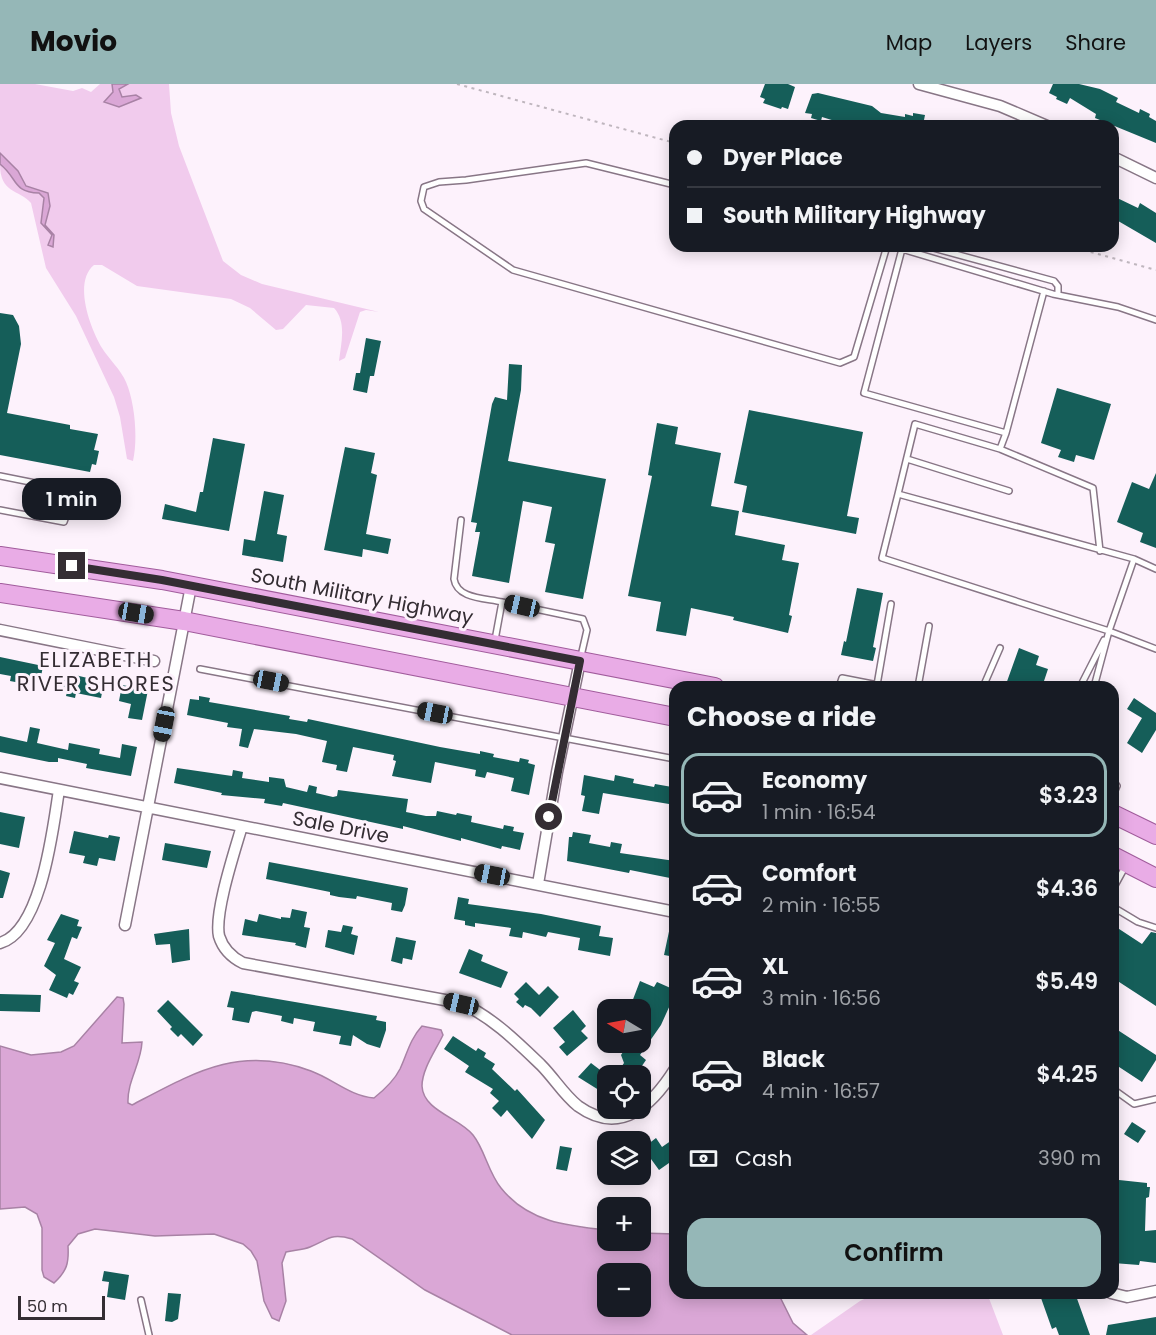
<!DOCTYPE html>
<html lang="en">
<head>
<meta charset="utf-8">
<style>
  body { margin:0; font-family:Poppins,sans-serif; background:#20242c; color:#f1f3f6; height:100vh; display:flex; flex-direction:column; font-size:22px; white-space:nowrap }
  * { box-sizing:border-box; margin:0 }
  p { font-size:20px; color:#9ea1a6 }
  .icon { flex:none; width:33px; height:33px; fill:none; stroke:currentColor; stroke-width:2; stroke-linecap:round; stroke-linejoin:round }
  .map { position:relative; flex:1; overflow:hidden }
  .side { position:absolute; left:669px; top:597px; width:450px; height:618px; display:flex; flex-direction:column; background:#171b24; border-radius:18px; box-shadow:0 3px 15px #0003 }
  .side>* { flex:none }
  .top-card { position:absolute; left:669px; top:36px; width:450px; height:132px; border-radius:18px; box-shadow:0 3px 15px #0003; display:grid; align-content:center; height:132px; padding:0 18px; background:#171b24 }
  .needle { width:39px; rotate:280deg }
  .buttons { position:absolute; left:597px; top:915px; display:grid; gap:12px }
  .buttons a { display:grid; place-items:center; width:54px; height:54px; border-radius:12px; background:#171b24; box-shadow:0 3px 15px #0003; font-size:30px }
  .scale { position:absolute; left:18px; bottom:15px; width:87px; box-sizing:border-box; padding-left:6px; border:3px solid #342d33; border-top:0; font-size:16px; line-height:21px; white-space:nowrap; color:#342d33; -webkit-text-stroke:4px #fdf2fc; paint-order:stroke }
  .end { position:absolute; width:27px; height:27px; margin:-14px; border:8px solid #342d33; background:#fff; box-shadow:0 0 0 3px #fff }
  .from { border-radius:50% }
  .bubble { position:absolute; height:42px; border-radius:18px; background:#171b24; box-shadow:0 3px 15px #0003; font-size:20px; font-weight:600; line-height:42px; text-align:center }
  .car { position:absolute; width:18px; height:36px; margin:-18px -9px; border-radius:8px; box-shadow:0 0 4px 2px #0007; background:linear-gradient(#222 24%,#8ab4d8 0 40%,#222 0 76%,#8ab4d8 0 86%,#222 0) }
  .top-card b { display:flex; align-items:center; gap:21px; height:57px; font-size:22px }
  .top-card b+b { border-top:2px solid #363941 }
  .top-card i { width:15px; height:15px; background:#f1f3f6 }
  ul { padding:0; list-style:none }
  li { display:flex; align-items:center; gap:18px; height:84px; margin:0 12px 9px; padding:0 6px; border:3px solid transparent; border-radius:18px }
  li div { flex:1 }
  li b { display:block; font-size:22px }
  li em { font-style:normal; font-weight:600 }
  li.current { border-color:#95b7b7 }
  li>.icon { width:54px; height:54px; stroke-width:1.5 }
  h2 { padding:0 18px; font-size:27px; line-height:72px }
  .pay { display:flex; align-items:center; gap:15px; height:66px; padding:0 18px; font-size:22px }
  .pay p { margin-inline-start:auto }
  .button { display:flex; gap:12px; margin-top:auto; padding:12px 18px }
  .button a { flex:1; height:69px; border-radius:18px; background:#95b7b7; color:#111; font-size:24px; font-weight:600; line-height:69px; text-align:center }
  header { display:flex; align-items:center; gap:36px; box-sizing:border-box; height:84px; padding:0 30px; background:#95b7b7; color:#111 }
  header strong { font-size:28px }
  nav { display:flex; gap:33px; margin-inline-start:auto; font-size:21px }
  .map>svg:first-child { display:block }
  .green { fill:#f1cbed }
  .water { fill:#daa7d6; stroke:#a882a5; stroke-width:1.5; fill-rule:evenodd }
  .building { fill:#155e59 }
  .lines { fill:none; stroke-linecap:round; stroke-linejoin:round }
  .service-casing { stroke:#887686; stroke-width:8 }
  .minor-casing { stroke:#887686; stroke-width:13 }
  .primary-casing { stroke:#a15c9c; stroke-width:20 }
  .path { stroke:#bfb6be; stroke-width:2; stroke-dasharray:3 4.5; stroke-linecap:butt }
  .service { stroke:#fff; stroke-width:5 }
  .minor { stroke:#fff; stroke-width:10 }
  .primary { stroke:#e9ace6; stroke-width:18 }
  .route { stroke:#342d33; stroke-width:8 }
  .labels { text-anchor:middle; stroke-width:6; stroke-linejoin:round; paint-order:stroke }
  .street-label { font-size:20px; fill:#342d33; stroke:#fdf2fc }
  .neighbourhood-label { font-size:21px; letter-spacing:1.5px; fill:#342d33; stroke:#fdf2fc }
</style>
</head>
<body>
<header>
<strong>Movio</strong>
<nav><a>Map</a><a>Layers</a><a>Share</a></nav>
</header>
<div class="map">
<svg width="1156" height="1251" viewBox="0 0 1156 1251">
  <rect width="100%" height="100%" fill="#fdf2fc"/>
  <!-- green -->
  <path class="green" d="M0,0H35L73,7L82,4L91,8L100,0H112L113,8L104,18L135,11L122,13L119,5L128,0H169L171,29L179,62L223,177L241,191L262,200L379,228L366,226L360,228L345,274L339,277C341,260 347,238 334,224L306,221L283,245L276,246L250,224L231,215L137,202L102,181H94C73,198 90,244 102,264C109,275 121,286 126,298C135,319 138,355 133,377L127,375L120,333L114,313L76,232L46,184L31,119C19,105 0,110 0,80C18,94 12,108 39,109L44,114L41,139L54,151L45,141L50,122L48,109L25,102L18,87L0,69Z
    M877,1209H987L1003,1251H811L860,1217Z"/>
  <!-- water -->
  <path class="water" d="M112,0H128L119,5L122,13L136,11L141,14L119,23L104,18L113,8Z
    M0,69L18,87L26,102L48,109L50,122L45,141L54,151L53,163L48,161L52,151L41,139L44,114L39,109C12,108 18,94 0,80Z
    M117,913L123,914L124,920L122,959L142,958C141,980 127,997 128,1019L132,1021C193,989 240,960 311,987C333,995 350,1012 374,1014C384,1006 394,997 400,985C407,970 410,955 422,942L441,946L443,951C436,966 422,985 422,1002C423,1027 460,1034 473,1051C485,1066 488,1088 501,1104C528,1138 567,1142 607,1146L608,1156H640L641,1149L675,1150V1209H778L793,1239L807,1251H512L425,1206L352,1155C331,1149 329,1155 310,1163C303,1166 294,1166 286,1168L282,1179L286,1217L279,1237L272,1234L264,1217L257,1177L251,1167L243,1160L214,1150L155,1152L95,1145L78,1150L68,1162C69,1179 67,1187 54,1199L44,1193L42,1186V1144L37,1130L25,1123L0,1125V962L31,971L61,968L74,962ZM608,1190H640V1222H608Z"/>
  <!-- building -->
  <path class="building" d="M765,0H788L795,3L788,25L782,23L781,25L763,19L765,15L760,13Z
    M1053,0H1079L1100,5L1118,14L1116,18L1139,29L1140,25L1150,30L1149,33L1156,37V59L1095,34L1096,30L1070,14L1067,20L1056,15L1057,13L1049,9Z
    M818,9L872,22L881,29L905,33V30L913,32V29L925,31L924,36L928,37L927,42H851L822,33L821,37L811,34L812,30L805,29L812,10Z
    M1113,112L1138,124L1140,119L1156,129V159L1113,134Z
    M0,229L13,231L19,242L21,260L7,329L70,341V345L98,350L94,366L99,367L96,381L92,380L90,388L0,371Z
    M366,254L381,257L374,292H370L367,309L353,306L356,289H360Z
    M509,280L522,281L521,306L508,377L606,395L583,515L545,508L555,460L545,458L552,423L523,417L509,499L472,492L480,448H475L477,439L471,438L492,320L495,313L507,316Z
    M1057,304L1111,320L1094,376L1076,371L1074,378L1058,373L1061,366L1041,359Z
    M749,326L863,348L847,432L859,434L856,450L742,428L747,402L734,399Z
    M657,339L678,343L675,360L721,369L711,422L739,427L735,451L785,461L782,476L799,479L789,531L792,532L788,549L733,536L734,533L691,524L686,552L656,547L661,518L628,512L652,392L648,391Z
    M213,354L245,360L229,447L162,435L165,420L196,428L200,408H203Z
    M345,363L375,369L371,389L377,391L366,450L391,455L388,470L363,465L362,473L324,466Z
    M1156,389V464L1140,458L1143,449L1117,438L1132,398L1149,405Z
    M264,407L284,411L277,450L287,452L283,478L242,471L244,455L255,457Z
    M857,504L883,509L873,563L876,564L873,577L841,571L844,557L846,558Z
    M1019,564L1039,572L1036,581L1048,585L1042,603H1005Z
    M0,573L43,582L40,598L32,596L31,601L10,597L11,592L0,590Z
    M62,590L71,592V590L104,598L101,614L76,609L75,614L66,612L67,608L59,606Z
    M122,601L148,606L142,636L128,634L131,620L119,617Z
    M199,612L210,614L209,618L290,632L289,635L307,638L308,635L440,663L480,670V667L494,670L493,673L519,678L520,674L529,676L528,679L535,681L529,711L511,707L514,694L487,688L485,694L475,692L476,686L435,678L431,699L392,692L396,677L393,676L394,671L353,663L347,688L336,686L337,681L322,678L327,657L296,650L254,645L248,664L239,662L242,645L227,643L228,639L187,631L190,615L199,616Z
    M1134,614L1156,629V646L1142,669L1127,659L1142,634L1127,625Z
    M30,643L40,645L37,659L68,666L69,659L100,665L99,670L120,674L122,660L137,663L131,692L86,684L87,680L58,674V678H49L0,668V652L27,658Z
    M177,684L232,692L233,686L243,688L242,694L269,698V693L284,695L286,703L307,708L309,701L317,703L316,709L333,713L337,712L338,706L408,715L406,728L426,732H436L437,727L456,731L457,729L472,732L471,738L503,745L504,741L514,743L513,747L524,749L520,766L502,762L501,765L461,754V757L403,742V745L283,719L282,722L264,719L265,715L221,711L222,709L174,699Z
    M584,691L614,697L615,691L634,695L633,699L654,703L655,700L672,703L675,704V721L603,709L599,730L582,727L585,712L581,711Z
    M0,728L25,733L19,764L0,760Z
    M74,747L108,754L109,751L120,753L115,777L99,774L97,782L83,779L85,772L69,769Z
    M573,748L591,751L589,759L610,763L611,758L622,760L620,769L675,777V795L630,786L629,789L567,777L569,753H572Z
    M165,759L211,767L207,784L162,776Z
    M269,778L408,804L405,821L402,828L391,826L392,819L357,812L356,815L339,813L330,811V808L266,795Z
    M0,786L10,789L3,814H0Z
    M458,813L469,815L468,820L541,830L601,842L599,852L613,854L610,872L578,866L580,854L548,848L546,853L523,848L522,854L509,852L511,844L475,839V843L465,841V837L454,835Z
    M292,825L307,828L304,843L310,844L306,864L295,861L296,859L242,851L245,835L257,838L259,830L281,835V833L290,834Z
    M61,830L79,836L77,842L82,843L77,855L72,853L64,875L81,883L74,897L79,899L73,911L69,909L67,914L49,906L56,891L44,882L55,859L47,856Z
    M671,838H675V873L664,871Z
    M343,841L353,843L351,850L358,852L354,871L325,863L328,846L341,848Z
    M1113,841L1142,860L1151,848L1156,849V922L1113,894Z
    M189,845L190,876L172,879L170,860L156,861L154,850Z
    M396,853L416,857L412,876L403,874L402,880L391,877Z
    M469,865L483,871L481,877L508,888L501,904L459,889Z
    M640,897L654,903L657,898L675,906V910L661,941L640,971L646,976L635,992H615L624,979L621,971L630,958H640V933L645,923L632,918Z
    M526,898L539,911L548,902L559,913L540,933L531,924L525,921L523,924L516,918L519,915L514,910Z
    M231,907L377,932L376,936L386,938V946L380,964L367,960L353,951L351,962L339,960L341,952L313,947L315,938L294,934L293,940L281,937L282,932L256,927L252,928L249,939L232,936L234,924L227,923Z
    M0,910L41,911L40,928L0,927Z
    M168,916L203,951L193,962L181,950L178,953L170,945L172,943L157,927Z
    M573,926L586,942L581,947L588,954L567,972L559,963L565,958L553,944Z
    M1113,943L1156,971V976L1142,998L1113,979Z
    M453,952L476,967L478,964L486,969L484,973L495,980L492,985L515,1007L517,1005L545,1036L532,1055L507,1026L501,1033L492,1024L499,1017L490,1009L493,1005L465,988L469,982L444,965Z
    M591,979L608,992V1000L602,1008L578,993Z
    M1132,1038L1146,1047L1138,1059L1124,1050Z
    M656,1054L662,1063L675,1054V1087L669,1079L659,1086L643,1064Z
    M560,1062L572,1064L567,1087L556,1085Z
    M1119,1096L1147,1099V1103H1150L1149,1113L1146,1114L1145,1147L1156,1146V1179L1140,1177L1139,1181L1113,1179L1116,1100Z
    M104,1187L129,1191L125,1216L107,1213L109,1198L102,1197Z
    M168,1209L181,1210L178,1235L172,1238L165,1237Z
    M1042,1209H1075L1090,1251H1059L1056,1243L1052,1245L1041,1214L1044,1213Z
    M1156,1233V1251H1106L1108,1241Z"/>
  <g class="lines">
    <defs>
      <path id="service" d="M675,101L586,79L466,96L439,98L424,103L421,117L424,125L513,186L840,279L854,273L887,162
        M926,162L1054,197L1058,202V211
        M1006,349L1044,207
        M1000,365L1006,349L864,309L902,165L1053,210L1118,223L1156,236
        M907,375L1009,407
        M0,392L75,407L64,438L0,426
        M898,410L915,340L1000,365L1093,404L1100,467
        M461,436L454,495C457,515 485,514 502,518L495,556
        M1156,485L1134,475L898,410L882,474L1109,547L1156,565
        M502,518L583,535L587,546L581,572
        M200,585L675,675
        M877,601L891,520
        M839,603L842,594L888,603
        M918,603L929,542
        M983,603L1000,564
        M1080,603L1104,556
        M1094,603L1109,547L1134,475
        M1113,696L1117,702L1113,711
        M1113,805L1125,783
        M1113,823L1138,838L1156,844
        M1113,1005L1134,1020L1156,1015
        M141,1216L149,1251"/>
      <path id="minor" d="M919,0L1000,22L1047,42
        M1113,73L1156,94
        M0,546L154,577
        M0,694L675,828
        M242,742C235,766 214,829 219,852C223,865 231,873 243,879L461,919C492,933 517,958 541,981C554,994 564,1011 578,1022C621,1053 653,1020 675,985
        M538,800L557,688L580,577
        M125,841L191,502
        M0,859C42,847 53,743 59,706
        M1111,1209L1127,1213L1156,1207"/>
      <path id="primary" d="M0,472L162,496L715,603
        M0,509L184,537L675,633
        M1113,730L1156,751
        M1113,772L1156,794"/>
    </defs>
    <!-- service casing -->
    <use href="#service" class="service-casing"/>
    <!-- minor casing -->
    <use href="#minor" class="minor-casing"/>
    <!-- primary casing -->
    <use href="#primary" class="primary-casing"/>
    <!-- path -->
    <path class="path" d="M457,0L675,59
      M1069,162L1156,186"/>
    <!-- service -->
    <use href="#service" class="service"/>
    <!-- minor -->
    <use href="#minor" class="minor"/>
    <!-- primary -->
    <use href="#primary" class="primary"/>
  </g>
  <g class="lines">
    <!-- route -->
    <path class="route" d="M72,482L162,496L580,577L549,733"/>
  </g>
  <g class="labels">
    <!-- street labels -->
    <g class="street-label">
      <text transform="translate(362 512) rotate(11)" y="7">South Military Highway</text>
      <text transform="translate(341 743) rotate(11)" y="7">Sale Drive</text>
    </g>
    <!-- neighbourhood labels -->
    <g class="neighbourhood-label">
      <text x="96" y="583">ELIZABETH<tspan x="96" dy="24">RIVER SHORES</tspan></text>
    </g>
  </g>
</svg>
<div class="buttons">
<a><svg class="needle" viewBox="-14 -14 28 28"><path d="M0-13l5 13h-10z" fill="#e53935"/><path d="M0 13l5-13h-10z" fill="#9ea1a6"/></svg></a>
<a><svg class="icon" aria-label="locate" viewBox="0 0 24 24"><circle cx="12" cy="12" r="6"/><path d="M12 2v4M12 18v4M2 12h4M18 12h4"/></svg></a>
<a><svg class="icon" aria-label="layers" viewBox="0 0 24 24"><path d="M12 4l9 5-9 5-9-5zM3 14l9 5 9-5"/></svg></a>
<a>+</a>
<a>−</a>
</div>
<div class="scale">50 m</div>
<i class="end from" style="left:549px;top:733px"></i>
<i class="end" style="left:72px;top:482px"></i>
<div class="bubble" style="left:22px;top:394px;width:99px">1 min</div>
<i class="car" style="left:522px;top:522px;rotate:283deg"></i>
<i class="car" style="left:136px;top:529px;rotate:100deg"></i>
<i class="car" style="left:271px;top:597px;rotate:101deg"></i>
<i class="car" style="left:435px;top:629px;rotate:281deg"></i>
<i class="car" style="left:164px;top:640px;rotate:191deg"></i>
<i class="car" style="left:492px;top:791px;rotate:281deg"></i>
<i class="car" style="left:461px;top:920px;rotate:283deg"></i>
<div class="top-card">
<b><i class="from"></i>Dyer Place</b>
<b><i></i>South Military Highway</b>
</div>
<section class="side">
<h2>Choose a ride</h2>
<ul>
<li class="current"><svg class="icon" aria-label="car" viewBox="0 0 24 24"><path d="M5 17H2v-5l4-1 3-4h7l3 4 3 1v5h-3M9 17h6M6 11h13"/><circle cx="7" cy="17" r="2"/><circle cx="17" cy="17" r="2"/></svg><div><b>Economy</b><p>1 min · 16:54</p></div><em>$3.23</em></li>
<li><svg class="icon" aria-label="car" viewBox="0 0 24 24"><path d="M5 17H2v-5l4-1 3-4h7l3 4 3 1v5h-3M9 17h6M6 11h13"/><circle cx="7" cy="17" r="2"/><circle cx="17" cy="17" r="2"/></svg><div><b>Comfort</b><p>2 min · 16:55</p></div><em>$4.36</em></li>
<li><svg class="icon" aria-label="car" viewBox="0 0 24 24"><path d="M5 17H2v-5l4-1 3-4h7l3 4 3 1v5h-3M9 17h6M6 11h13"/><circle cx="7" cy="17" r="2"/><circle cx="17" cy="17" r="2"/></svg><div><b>XL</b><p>3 min · 16:56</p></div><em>$5.49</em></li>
<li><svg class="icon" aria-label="car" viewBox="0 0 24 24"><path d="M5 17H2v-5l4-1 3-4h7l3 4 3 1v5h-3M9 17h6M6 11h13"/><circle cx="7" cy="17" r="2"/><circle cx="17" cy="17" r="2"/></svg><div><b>Black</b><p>4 min · 16:57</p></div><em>$4.25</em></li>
</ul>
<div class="pay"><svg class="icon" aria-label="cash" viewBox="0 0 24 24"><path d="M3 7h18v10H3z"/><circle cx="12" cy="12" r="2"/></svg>Cash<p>390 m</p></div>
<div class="button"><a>Confirm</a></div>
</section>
</div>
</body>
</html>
